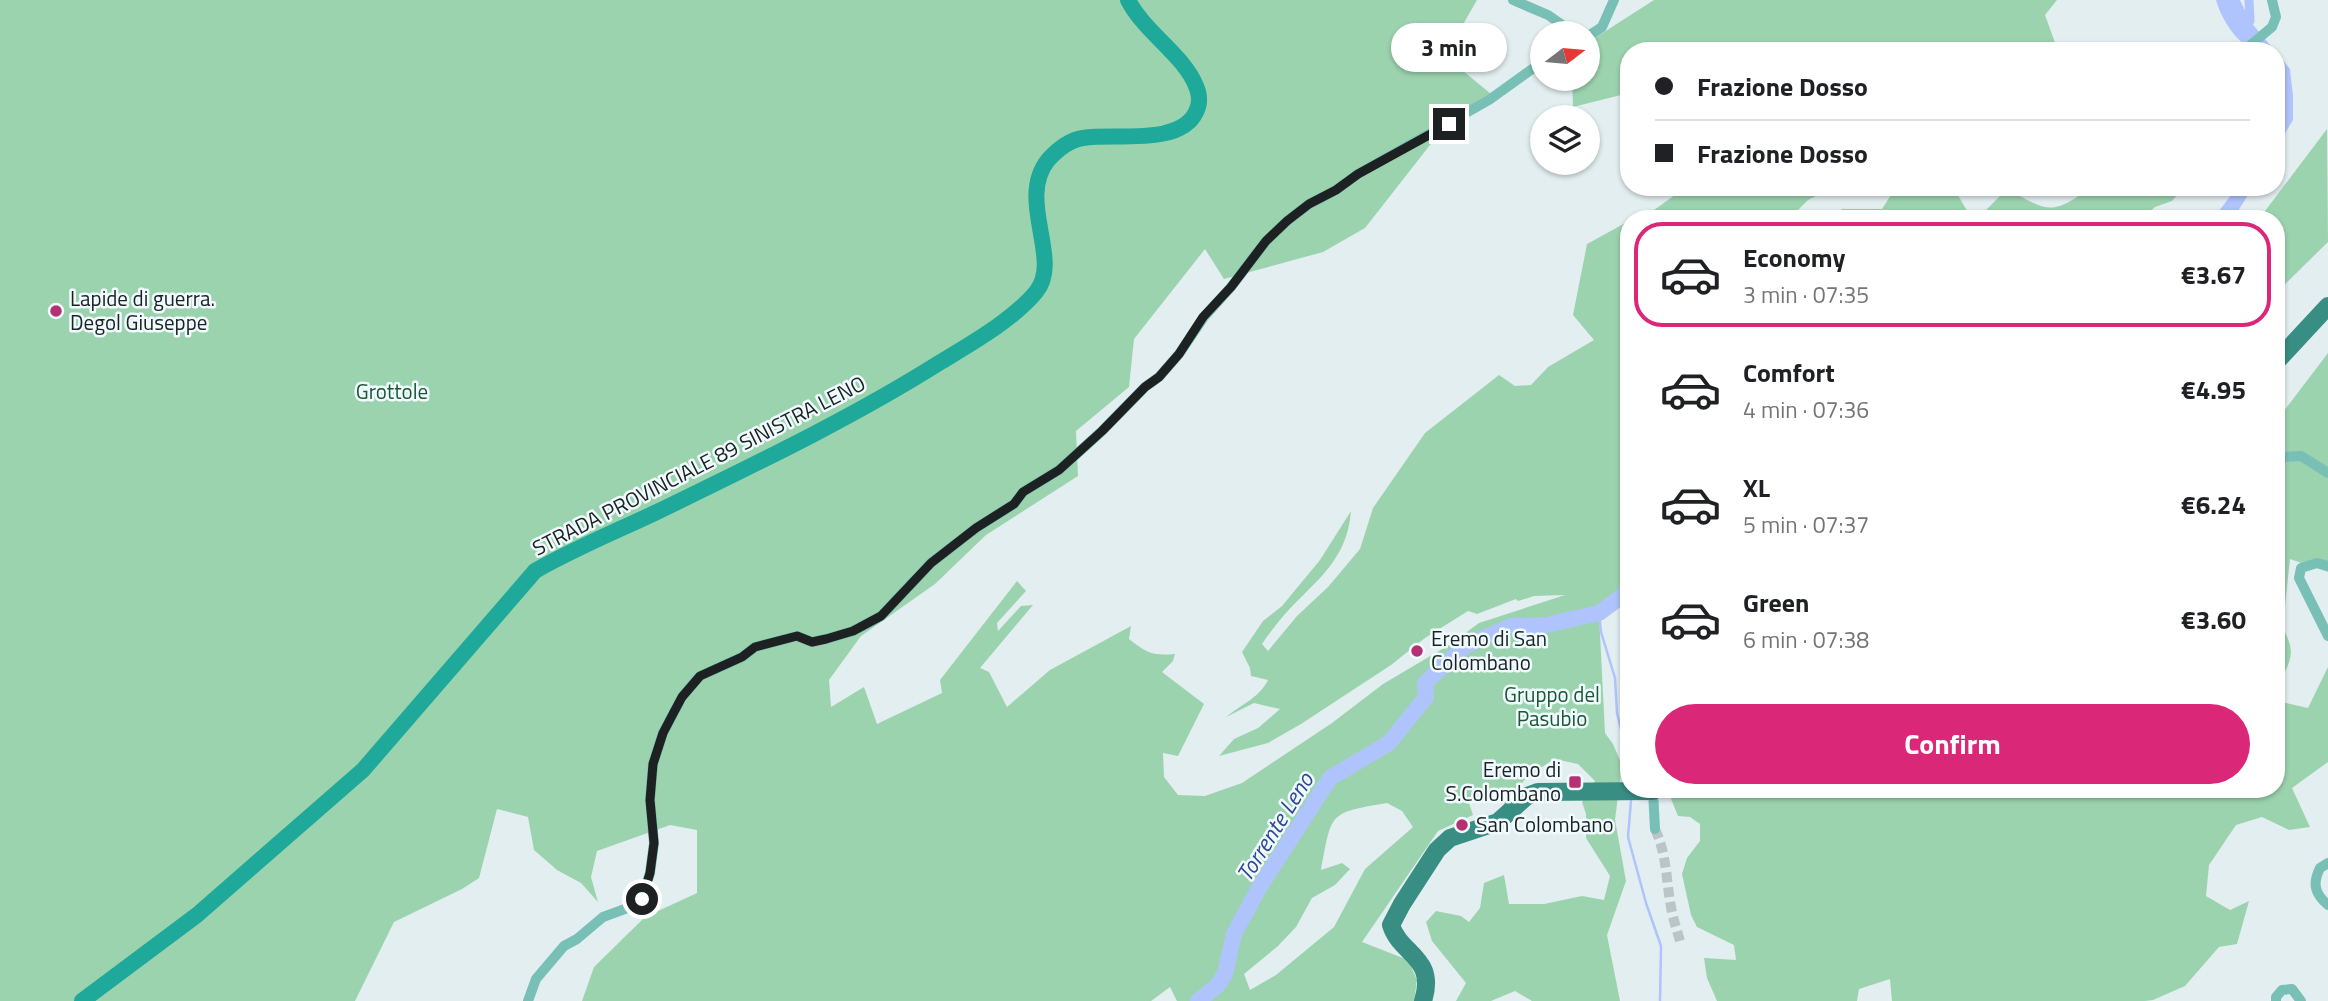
<!DOCTYPE html>
<html lang="en">
<head>
<meta charset="utf-8">
<style>
  body { margin:0; font-family:"Titillium Web",sans-serif; background:#f2f2f2; color:#202124; height:100vh; display:flex; flex-direction:column; font-size:26px; white-space:nowrap }
  * { box-sizing:border-box; margin:0 }
  p { font-size:23px; color:#757577 }
  .icon { flex:none; width:38px; height:38px; fill:none; stroke:currentColor; stroke-width:2; stroke-linecap:round; stroke-linejoin:round }
  .map { position:relative; flex:1; overflow:hidden }
  .sheet { position:absolute; left:1620px; top:210px; width:665px; height:588px; display:flex; flex-direction:column; background:#fff; border-radius:28px; box-shadow:0 2px 5px #0004 }
  .sheet>* { flex:none }
  .guide { position:absolute; left:1620px; top:42px; width:665px; height:154px; border-radius:28px; box-shadow:0 2px 5px #0004; display:grid; align-content:center; height:154px; padding:0 35px; background:#fff }
  .needle { width:46px; rotate:74deg }
  .buttons { position:absolute; left:1530px; top:21px; display:grid; gap:14px }
  .buttons a { display:grid; place-items:center; width:70px; height:70px; border-radius:50%; background:#fff; box-shadow:0 2px 5px #0004; font-size:35px }
  .end { position:absolute; width:32px; height:32px; margin:-16px; border:9px solid #1d2122; background:#fff; box-shadow:0 0 0 4px #fff }
  .from { border-radius:50% }
  .bubble { position:absolute; height:49px; border-radius:24px; background:#fff; box-shadow:0 2px 5px #0004; font-size:23px; font-weight:700; line-height:49px; text-align:center }
  .guide b { display:flex; align-items:center; gap:24px; height:66px; font-size:26px }
  .guide b+b { border-top:2px solid #e0e0e0 }
  .guide i { width:18px; height:18px; background:#202124 }
  ul { padding:12px 0 0; list-style:none }
  li { display:flex; align-items:center; gap:21px; height:105px; margin:0 14px 10px; padding:0 21px; border:4px solid transparent; border-radius:28px }
  li div { flex:1 }
  li b { display:block; font-size:26px }
  li em { font-style:normal; font-weight:700 }
  li.current { border-color:#db2777 }
  li>.icon { width:63px; height:63px; stroke-width:1.5 }
  .action { display:flex; gap:14px; margin-top:auto; padding:14px 35px }
  .action a { flex:1; height:80px; border-radius:42px; background:#db2777; color:#fff; font-size:28px; font-weight:700; line-height:80px; text-align:center }
  .map>svg:first-child { display:block }
  .green { fill:#9cd3af; fill-rule:evenodd }
  .water { fill:#afc4fc }
  .lines { fill:none; stroke-linecap:round; stroke-linejoin:round }
  .stream { stroke:#afc4fc; stroke-width:2.5 }
  .canal { stroke:#afc4fc; stroke-width:9 }
  .river { stroke:#afc4fc; stroke-width:16 }
  .street-tunnel { stroke:#bbc5c7; stroke-width:10; stroke-dasharray:10 5; stroke-linecap:butt }
  .street { stroke:#78c0b5; stroke-width:10 }
  .secondary { stroke:#1ea99a; stroke-width:16 }
  .primary { stroke:#388e83; stroke-width:18 }
  .route { stroke:#1d2122; stroke-width:9 }
  .poi-dot { fill:#b63073; stroke:#f0fbfd; stroke-width:2.5 }
  .labels { text-anchor:middle; stroke-width:5; stroke-linejoin:round; paint-order:stroke }
  .poi-label { font-size:21px; fill:#1d2122; stroke:#f0fbfd; text-anchor:start }
  .park-label { font-size:21px; fill:#1d5635; stroke:#f0fbfd }
  .street-label { font-size:21px; fill:#1d2122; stroke:#f0fbfd }
  .water-label { font-size:23px; font-style:italic; fill:#314697; stroke:#f0fbfd }
</style>
</head>
<body>
<div class="map">
<svg width="2328" height="1001" viewBox="0 0 2328 1001">
  <rect width="100%" height="100%" fill="#e3eef0"/>
  <!-- green -->
  <path class="green" d="M0,0H1477L1445,56L1491,94L1430,145L1365,228L1323,252L1224,279L1205,249L1134,339L1129,387L1076,431L1078,476L986,535L935,584L861,636L829,680L831,707L864,687L877,724L942,693L940,680L1017,581L1026,591L997,623L998,631L1021,606L1033,605L980,668L989,672L1007,707L1050,670L1131,626L1129,639C1147,653 1152,656 1175,654L1173,661L1162,672L1204,704L1178,756L1163,753L1164,777L1178,795L1205,796L1242,783L1332,723L1383,684L1449,645L1479,623L1565,595L1534,596L1518,601L1516,599L1477,614L1468,611L1425,638L1391,665L1301,724L1268,743L1219,756L1234,739L1258,728L1280,709L1254,703L1226,717C1242,704 1259,698 1268,680L1251,676L1250,668L1242,652L1263,621L1282,606L1320,560L1351,511C1347,561 1316,580 1285,614C1277,623 1269,634 1262,644L1268,651L1297,616L1328,587L1360,549L1373,508L1425,433L1499,375L1515,386L1531,385L1548,367L1594,340L1573,315L1587,244L1629,221V595L1599,614L1605,733L1613,744L1622,765L1615,820L1626,881L1607,935L1620,1001H1532L1515,991L1491,1001H1456L1466,983L1432,941L1426,922L1436,911L1461,916L1469,922L1480,908L1484,883L1504,875L1509,904H1544L1582,896L1604,900L1610,876L1586,838V814L1582,802L1595,781L1578,764L1554,759L1526,778L1505,805L1496,791L1468,800L1473,815L1438,831L1362,942L1408,960L1417,980L1414,1001H1177L1170,987L1151,1001H582L594,967L645,917L697,893V830L670,825L597,851L591,877L598,902L581,883L557,870L534,850L528,817L497,809L479,878L462,889L394,922L355,1001H0ZM1387,803L1402,811L1413,827L1365,869L1334,927L1276,975L1250,990L1244,974L1278,946L1296,927L1312,898L1335,885L1350,869L1342,863L1321,870C1332,812 1328,813 1387,803Z
    M1654,0H2057L2045,15L2058,51H1629V93L1573,107L1572,79H1587V43Z
    M2327,129L2328,242L2277,292V219H2259Z
    M1686,187H1833L1808,200L1789,219H1635L1643,218Z
    M1896,187H1942L1956,192L1972,219H1833L1842,209H1882Z
    M2091,187H2184L2172,201L2155,207L2141,219H1977L2007,189C2048,211 2051,217 2091,187Z
    M2328,353V572L2290,559L2285,605L2277,592V420Z
    M2277,620L2279,621C2298,654 2292,656 2277,689Z
    M2328,667V762L2292,788L2310,827L2289,830L2262,817L2236,825L2209,865L2206,896L2230,910L2249,901L2237,944L2219,947L2185,986L2153,1000L2145,1001H1892L1890,979L1859,989L1857,1001H1717L1707,978L1704,958L1736,960L1734,945L1697,927L1691,915L1682,874L1687,858L1700,841V824L1690,817L1678,816L1669,794L1676,789H2087L2089,793L2109,789H2277V701L2308,708Z"/>
  <!-- water -->
  <path class="water" d="M2216,0H2240L2250,21L2275,51C2268,51 2258,52 2252,49C2235,41 2221,18 2216,0Z
    M2277,53L2290,69L2293,96V120L2277,147Z
    M2237,187H2253L2233,219H2213Z"/>
  <g class="lines">
    <!-- stream -->
    <path class="stream" d="M1599,613L1601,632L1615,678L1617,713L1629,761
      M1631,800L1628,837L1646,903L1661,946L1660,1001"/>
    <!-- canal -->
    <path class="canal" d="M2249,0L2250,21"/>
    <!-- river -->
    <path class="river" d="M1198,1001L1217,986L1225,974L1234,934L1259,888L1330,778L1389,743L1426,697L1425,683L1465,646L1511,626L1546,625L1599,613L1629,591"/>
    <!-- street-tunnel -->
    <path class="street-tunnel" d="M1655,829C1667,855 1666,880 1671,907C1673,919 1677,930 1680,941"/>
    <!-- street -->
    <path class="street" d="M1513,0L1548,15L1574,33
      M1587,37L1602,27L1614,0
      M2224,51L2247,48L2272,27L2276,17L2272,0
      M2277,462L2281,457L2301,456L2328,473
      M2328,566L2317,563L2301,568L2299,578L2328,636
      M1653,791L1655,829
      M2328,863L2320,868C2312,884 2315,894 2328,905
      M528,1001L536,979L564,946L577,939L603,917L633,906L642,899L650,873L654,843L650,800L653,764L663,733L674,712L682,697L700,676L742,657L755,647L797,636L812,642L826,639L853,631L881,616L931,563L976,528L1014,504L1023,492L1059,470L1102,431L1145,387L1159,377L1179,354L1204,317L1231,287L1266,241L1287,221L1309,204L1336,190L1358,174L1489,100L1542,62
      M2276,1001V997L2282,990L2292,989L2301,1001"/>
    <!-- secondary -->
    <path class="secondary" d="M82,1001L197,915L363,770L535,571C575,548 617,531 659,511C753,465 850,419 939,363C970,344 1013,320 1036,292C1063,260 1016,200 1048,160C1058,149 1069,140 1083,138C1115,133 1180,146 1196,112C1200,104 1200,95 1196,86C1183,54 1145,33 1128,0"/>
    <!-- primary -->
    <path class="primary" d="M2277,361L2328,306
      M1423,1001C1437,957 1400,955 1391,925L1402,904L1437,850L1450,838L1498,822L1527,796L1538,792L1653,791L1655,789"/>
  </g>
  <g class="lines">
    <!-- route -->
    <path class="route" d="M642,899L650,873L654,843L650,800L653,764L663,733L674,712L682,697L700,676L742,657L755,647L797,636L812,642L826,639L853,631L881,616L931,563L976,528L1014,504L1023,492L1059,470L1102,431L1145,387L1159,377L1179,354L1203,317L1231,287L1266,241L1287,221L1309,204L1336,190L1358,174L1449,124"/>
  </g>
  <!-- markers -->
  <g class="poi-dot">
    <circle cx="56" cy="311" r="7"/>
    <circle cx="1417" cy="651" r="7"/>
    <rect x="1568" y="775" width="14" height="14" rx="3.5"/>
    <circle cx="1462" cy="825" r="7"/>
  </g>
  <g class="labels">
    <!-- poi labels -->
    <g class="poi-label">
      <text x="70" y="306">Lapide di guerra.<tspan x="70" dy="24">Degol Giuseppe</tspan></text>
      <text x="1431" y="646">Eremo di San<tspan x="1431" dy="24">Colombano</tspan></text>
      <text x="1561" y="777" text-anchor="end">Eremo di<tspan x="1561" dy="24">S.Colombano</tspan></text>
      <text x="1476" y="832">San Colombano</text>
    </g>
    <!-- park labels -->
    <g class="park-label">
      <text x="392" y="399">Grottole</text>
      <text x="1552" y="702">Gruppo del<tspan x="1552" dy="24">Pasubio</tspan></text>
    </g>
    <!-- street labels -->
    <g class="street-label">
      <text transform="translate(699 466) rotate(-27)" y="7">STRADA PROVINCIALE 89 SINISTRA LENO</text>
    </g>
    <!-- water labels -->
    <g class="water-label">
      <text transform="translate(1275 827) rotate(-58)" y="8">Torrente Leno</text>
    </g>
  </g>
</svg>
<div class="buttons">
<a><svg class="needle" viewBox="-14 -14 28 28"><path d="M0-13l5 13h-10z" fill="#e53935"/><path d="M0 13l5-13h-10z" fill="#757577"/></svg></a>
<a><svg class="icon" aria-label="layers" viewBox="0 0 24 24"><path d="M12 4l9 5-9 5-9-5zM3 14l9 5 9-5"/></svg></a>
</div>
<i class="end from" style="left:642px;top:899px"></i>
<i class="end" style="left:1449px;top:124px"></i>
<div class="bubble" style="left:1391px;top:23px;width:116px">3 min</div>
<div class="guide">
<b><i class="from"></i>Frazione Dosso</b>
<b><i></i>Frazione Dosso</b>
</div>
<section class="sheet">
<ul>
<li class="current"><svg class="icon" aria-label="car" viewBox="0 0 24 24"><path d="M5 17H2v-5l4-1 3-4h7l3 4 3 1v5h-3M9 17h6M6 11h13"/><circle cx="7" cy="17" r="2"/><circle cx="17" cy="17" r="2"/></svg><div><b>Economy</b><p>3 min · 07:35</p></div><em>€3.67</em></li>
<li><svg class="icon" aria-label="car" viewBox="0 0 24 24"><path d="M5 17H2v-5l4-1 3-4h7l3 4 3 1v5h-3M9 17h6M6 11h13"/><circle cx="7" cy="17" r="2"/><circle cx="17" cy="17" r="2"/></svg><div><b>Comfort</b><p>4 min · 07:36</p></div><em>€4.95</em></li>
<li><svg class="icon" aria-label="car" viewBox="0 0 24 24"><path d="M5 17H2v-5l4-1 3-4h7l3 4 3 1v5h-3M9 17h6M6 11h13"/><circle cx="7" cy="17" r="2"/><circle cx="17" cy="17" r="2"/></svg><div><b>XL</b><p>5 min · 07:37</p></div><em>€6.24</em></li>
<li><svg class="icon" aria-label="car" viewBox="0 0 24 24"><path d="M5 17H2v-5l4-1 3-4h7l3 4 3 1v5h-3M9 17h6M6 11h13"/><circle cx="7" cy="17" r="2"/><circle cx="17" cy="17" r="2"/></svg><div><b>Green</b><p>6 min · 07:38</p></div><em>€3.60</em></li>
</ul>
<div class="action"><a>Confirm</a></div>
</section>
</div>
</body>
</html>
